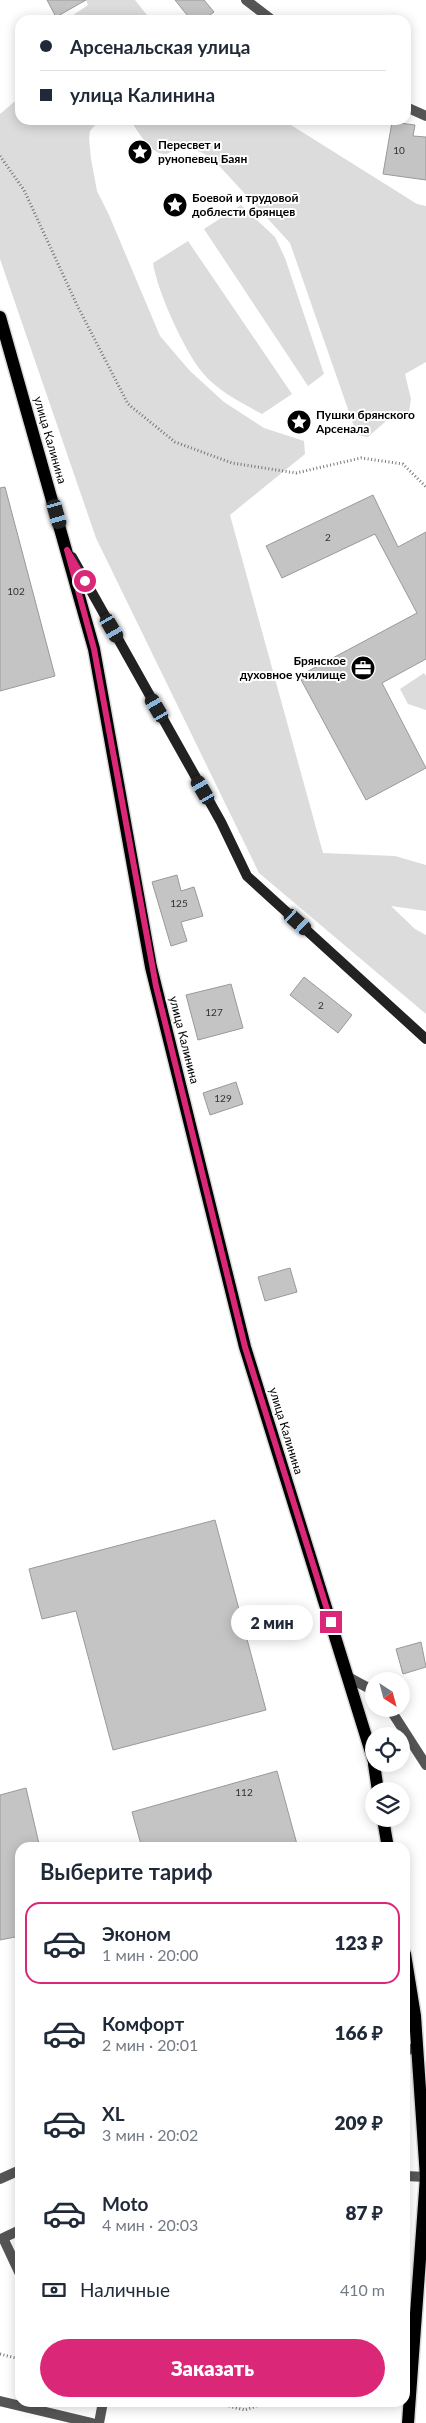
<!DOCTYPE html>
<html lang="ru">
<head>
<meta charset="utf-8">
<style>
  body { margin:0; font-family:Lato,sans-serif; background:#f6f6f7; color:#1f2937; height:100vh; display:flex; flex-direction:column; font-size:19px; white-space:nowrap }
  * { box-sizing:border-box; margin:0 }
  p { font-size:16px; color:#747a83 }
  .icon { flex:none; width:28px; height:28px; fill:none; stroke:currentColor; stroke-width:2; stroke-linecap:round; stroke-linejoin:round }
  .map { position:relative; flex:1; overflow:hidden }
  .sheet { position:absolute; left:15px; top:1842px; width:395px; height:565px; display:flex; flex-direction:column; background:#fff; border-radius:15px; box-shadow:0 2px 12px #0003 }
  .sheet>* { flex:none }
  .hud { position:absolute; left:15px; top:15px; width:396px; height:110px; border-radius:15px; box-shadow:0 2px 12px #0003; display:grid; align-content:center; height:110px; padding:0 25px; background:#fff }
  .needle { width:32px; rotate:144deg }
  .fabs { position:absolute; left:365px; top:1672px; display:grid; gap:10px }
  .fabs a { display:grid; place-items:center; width:45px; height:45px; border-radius:50%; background:#fff; box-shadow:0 2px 12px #0003; font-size:25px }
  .end { position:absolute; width:22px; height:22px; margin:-11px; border:6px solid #db2777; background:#fff; box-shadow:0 0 0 2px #fff }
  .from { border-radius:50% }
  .bubble { position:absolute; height:35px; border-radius:18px; background:#fff; box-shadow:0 2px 12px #0003; font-size:16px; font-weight:800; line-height:35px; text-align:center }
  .car { position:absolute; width:15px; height:30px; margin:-15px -8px; border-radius:6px; box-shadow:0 0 4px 1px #0007; background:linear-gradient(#222 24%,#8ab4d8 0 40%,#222 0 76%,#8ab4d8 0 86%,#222 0) }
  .hud b { display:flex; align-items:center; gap:18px; height:48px; font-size:19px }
  .hud b+b { border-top:1px solid #e0e1e3 }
  .hud i { width:12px; height:12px; background:#1f2937 }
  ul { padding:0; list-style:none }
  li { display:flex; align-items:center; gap:15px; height:82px; margin:0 10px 8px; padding:0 15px; border:2px solid transparent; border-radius:15px }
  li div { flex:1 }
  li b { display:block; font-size:19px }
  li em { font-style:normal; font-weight:800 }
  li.current { border-color:#db2777 }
  li>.icon { width:45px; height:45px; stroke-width:1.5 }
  h2 { padding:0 25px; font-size:22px; line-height:60px }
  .pay { display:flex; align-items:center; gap:12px; height:55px; padding:0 25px; font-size:19px }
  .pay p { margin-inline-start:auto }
  .cta { display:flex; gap:10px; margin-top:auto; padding:10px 25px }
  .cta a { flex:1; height:58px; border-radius:30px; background:#db2777; color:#fff; font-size:20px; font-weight:800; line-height:58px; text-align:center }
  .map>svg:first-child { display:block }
  .green { fill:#dcdcdc }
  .building { fill:#c4c4c4; stroke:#999 }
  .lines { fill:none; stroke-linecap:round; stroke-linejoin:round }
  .primary-casing { stroke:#dbdbdb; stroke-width:15 }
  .path { stroke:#777; stroke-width:3; stroke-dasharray:1 2.5; stroke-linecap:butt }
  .lane { stroke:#555; stroke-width:10 }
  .street { stroke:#555; stroke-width:10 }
  .secondary { stroke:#222; stroke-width:10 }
  .primary { stroke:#000; stroke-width:12 }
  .route { stroke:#db2777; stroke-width:6 }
  .labels { text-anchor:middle; stroke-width:4; stroke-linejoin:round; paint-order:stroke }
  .number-label { font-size:10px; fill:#313131 }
  .poi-label { font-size:12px; font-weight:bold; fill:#000; stroke:#fff; text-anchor:start }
  .street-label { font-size:12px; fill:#000; stroke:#fff }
</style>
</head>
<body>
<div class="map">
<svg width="426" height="2423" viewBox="0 0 426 2423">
  <rect width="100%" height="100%" fill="#fff"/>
  <!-- green -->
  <path class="green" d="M86,0H135L151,20H66L88,5Z
    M20,97V120H92L95,125L90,131L89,138L91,159L97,191L109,215L160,336L190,371L224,402L264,428L304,441L305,454L230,515L323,853L395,856L426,865V911L391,906L415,929L426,935V1014L259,873L96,538L0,259V114Z
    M130,120H283L417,204L426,206V362L405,374L411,399L409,412L394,414L368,437L357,435L290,243L212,158C202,152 186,144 174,150C170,152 168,155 163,154C148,151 138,131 130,120Z
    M241,205L275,237L285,258L324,374L308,386L204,229Z
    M188,241L292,394L262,414C242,403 217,391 202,372C184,350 157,291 153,263Z
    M424,673L426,676V710L408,704L400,689Z"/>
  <!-- building -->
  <path class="building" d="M47,0H86L56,17Z
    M175,0H204L214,12L203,20H191Z
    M392,122L415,125L413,136L426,137V180L383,174Z
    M5,487L55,676L0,691V488Z
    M373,495L398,547L426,532V659L382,683L426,768L366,800L299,676L417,613L375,534L282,578L266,546Z
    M177,875L181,891L194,887L203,916L181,922L187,941L171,946L152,882Z
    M304,977L352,1015L338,1033L290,995Z
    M231,984L243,1028L198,1040L186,995Z
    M236,1082L243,1104L210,1115L203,1093Z
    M290,1268L297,1292L265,1301L258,1277Z
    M215,1520L266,1710L113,1750L76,1611L42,1619L29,1569Z
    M421,1642L426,1667L403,1674L396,1649Z
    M277,1771L298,1848H142L132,1812Z
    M26,1788L40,1848H20V1936L0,1940V1795Z"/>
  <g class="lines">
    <defs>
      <path id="primary" d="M0,317L94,649L151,967L245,1347L374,1762
        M374,1764L378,1791
        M383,1819L388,1848
        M405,1954L415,2016L426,2177L408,2423"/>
    </defs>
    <!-- primary casing -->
    <use href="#primary" class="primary-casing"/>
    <!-- path -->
    <path class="path" d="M0,156L24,190L77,305L128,404L175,442L232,463L296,473L361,458L403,464L426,487
      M0,2354L20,2359
      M212,2402L245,2410L268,2402"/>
    <!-- lane -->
    <path class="lane" d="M348,1677L374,1691
      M390,1709L426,1765
      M405,2051L417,2047
      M405,2176L426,2177
      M0,2179L20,2170
      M20,2230L3,2238L20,2274
      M99,2423L103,2402"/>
    <!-- street -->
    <path class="street" d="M246,0L272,20
      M406,107L426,116
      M0,2401L92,2423"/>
    <!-- secondary -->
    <path class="secondary" d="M72,557L221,822L247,876L426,1039"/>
    <!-- primary -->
    <use href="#primary" class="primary"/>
  </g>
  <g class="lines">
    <!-- route -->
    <path class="route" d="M85,581L67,550L94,649L156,986L245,1347L331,1622"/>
  </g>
  <!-- icons -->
  <defs>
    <symbol id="sight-disc" viewBox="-11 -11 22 22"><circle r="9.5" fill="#000" stroke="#fff"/><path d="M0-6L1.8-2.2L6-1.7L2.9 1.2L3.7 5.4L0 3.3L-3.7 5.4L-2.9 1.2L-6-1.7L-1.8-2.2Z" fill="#fff"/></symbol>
    <symbol id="office-disc" viewBox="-11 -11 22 22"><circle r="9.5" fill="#000" stroke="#fff"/><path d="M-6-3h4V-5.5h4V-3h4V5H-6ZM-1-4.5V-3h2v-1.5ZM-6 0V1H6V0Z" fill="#fff"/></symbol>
  </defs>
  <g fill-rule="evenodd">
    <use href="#sight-disc" x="126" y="138" width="28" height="28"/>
    <use href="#sight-disc" x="161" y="191" width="28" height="28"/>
    <use href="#sight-disc" x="285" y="408" width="28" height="28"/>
    <use href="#office-disc" x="349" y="654" width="28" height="28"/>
  </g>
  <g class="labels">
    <!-- number labels -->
    <g class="number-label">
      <text x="399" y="154">10</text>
      <text x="328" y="541">2</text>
      <text x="16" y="595">102</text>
      <text x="179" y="907">125</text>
      <text x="321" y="1009">2</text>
      <text x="214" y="1016">127</text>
      <text x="223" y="1102">129</text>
      <text x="244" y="1796">112</text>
    </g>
    <!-- poi labels -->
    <g class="poi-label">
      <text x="158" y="149">Пересвет и<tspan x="158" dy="14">рунопевец Баян</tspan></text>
      <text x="192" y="202">Боевой и трудовой<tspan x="192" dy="14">доблести брянцев</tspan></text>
      <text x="316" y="419">Пушки брянского<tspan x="316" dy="14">Арсенала</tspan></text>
      <text x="346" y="665" text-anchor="end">Брянское<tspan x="346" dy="14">духовное училище</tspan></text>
    </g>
    <!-- street labels -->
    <g class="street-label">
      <text transform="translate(50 440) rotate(74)" y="4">улица Калинина</text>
      <text transform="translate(184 1040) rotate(76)" y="4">улица Калинина</text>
      <text transform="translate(286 1431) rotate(73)" y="4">улица Калинина</text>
    </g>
  </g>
</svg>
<div class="fabs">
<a><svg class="needle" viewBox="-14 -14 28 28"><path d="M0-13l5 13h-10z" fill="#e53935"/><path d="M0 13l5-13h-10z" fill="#747a83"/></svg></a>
<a><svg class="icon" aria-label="locate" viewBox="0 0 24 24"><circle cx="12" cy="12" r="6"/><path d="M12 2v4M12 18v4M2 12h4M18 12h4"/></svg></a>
<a><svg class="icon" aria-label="layers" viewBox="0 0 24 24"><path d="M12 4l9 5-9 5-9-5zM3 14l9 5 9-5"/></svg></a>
</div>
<i class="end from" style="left:85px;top:581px"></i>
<i class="end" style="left:331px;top:1622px"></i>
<div class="bubble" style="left:231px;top:1605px;width:82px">2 мин</div>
<i class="car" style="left:57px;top:514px;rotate:164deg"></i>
<i class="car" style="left:112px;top:628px;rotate:150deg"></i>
<i class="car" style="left:157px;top:708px;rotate:330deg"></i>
<i class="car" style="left:203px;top:790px;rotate:330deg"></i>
<i class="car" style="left:298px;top:922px;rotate:132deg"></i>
<div class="hud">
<b><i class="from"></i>Арсенальская улица</b>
<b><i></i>улица Калинина</b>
</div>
<section class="sheet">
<h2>Выберите тариф</h2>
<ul>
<li class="current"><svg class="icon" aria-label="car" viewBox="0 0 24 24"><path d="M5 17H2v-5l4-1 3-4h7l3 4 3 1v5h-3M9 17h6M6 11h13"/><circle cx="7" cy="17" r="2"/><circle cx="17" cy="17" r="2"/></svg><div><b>Эконом</b><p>1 мин · 20:00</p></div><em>123 ₽</em></li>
<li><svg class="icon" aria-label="car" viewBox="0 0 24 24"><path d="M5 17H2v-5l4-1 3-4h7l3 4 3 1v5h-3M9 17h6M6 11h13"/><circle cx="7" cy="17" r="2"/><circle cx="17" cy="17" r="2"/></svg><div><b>Комфорт</b><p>2 мин · 20:01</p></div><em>166 ₽</em></li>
<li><svg class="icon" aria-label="car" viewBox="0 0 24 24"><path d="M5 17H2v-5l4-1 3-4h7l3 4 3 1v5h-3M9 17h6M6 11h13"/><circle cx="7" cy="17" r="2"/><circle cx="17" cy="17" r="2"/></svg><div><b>XL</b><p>3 мин · 20:02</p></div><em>209 ₽</em></li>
<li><svg class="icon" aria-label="car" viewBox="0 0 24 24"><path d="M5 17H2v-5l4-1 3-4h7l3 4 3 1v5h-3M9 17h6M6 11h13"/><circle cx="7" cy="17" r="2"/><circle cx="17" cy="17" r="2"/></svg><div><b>Moto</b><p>4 мин · 20:03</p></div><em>87 ₽</em></li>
</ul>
<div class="pay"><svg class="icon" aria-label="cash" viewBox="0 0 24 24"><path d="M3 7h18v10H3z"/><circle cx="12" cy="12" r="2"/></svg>Наличные<p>410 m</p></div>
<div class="cta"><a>Заказать</a></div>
</section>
</div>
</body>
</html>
